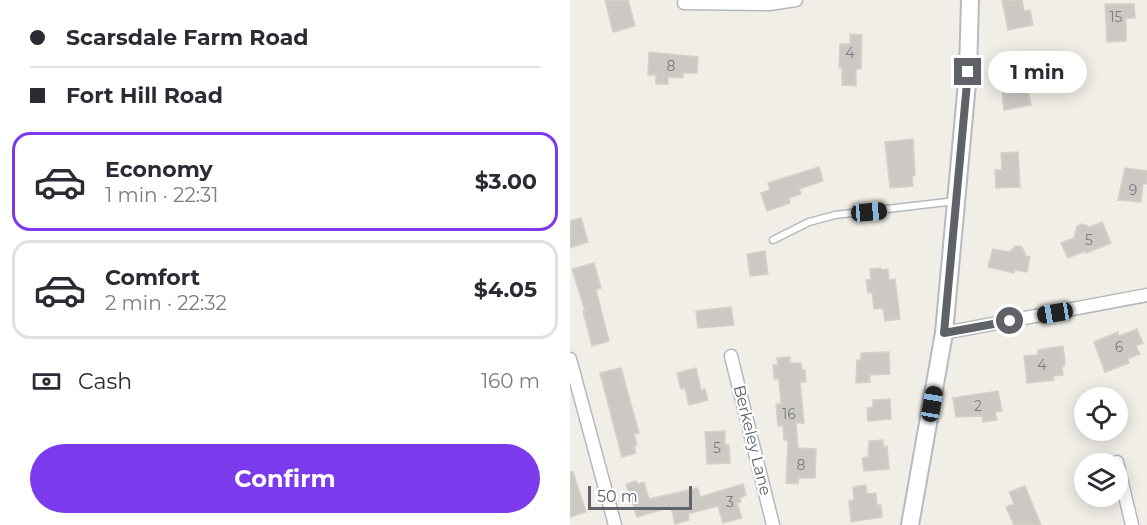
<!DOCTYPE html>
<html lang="en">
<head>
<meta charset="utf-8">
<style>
  body { margin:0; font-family:Montserrat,sans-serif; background:#f7f7f7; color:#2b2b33; height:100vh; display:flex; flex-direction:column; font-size:22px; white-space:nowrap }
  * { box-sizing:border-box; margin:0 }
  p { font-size:20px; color:#7c7c81 }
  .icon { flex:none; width:33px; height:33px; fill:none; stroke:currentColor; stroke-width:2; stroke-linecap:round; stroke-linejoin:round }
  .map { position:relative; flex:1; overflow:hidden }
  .sheet { display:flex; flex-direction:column; background:#fff; width:570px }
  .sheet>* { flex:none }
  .banner { display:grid; align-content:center; height:132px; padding:0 30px; background:#fff }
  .fabs { position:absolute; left:504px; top:387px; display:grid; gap:12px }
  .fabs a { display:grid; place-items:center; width:54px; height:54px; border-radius:50%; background:#fff; box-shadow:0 3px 15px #0003; font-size:30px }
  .scale { position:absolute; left:18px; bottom:15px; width:104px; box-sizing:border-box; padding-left:6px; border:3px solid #5f6368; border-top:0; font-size:16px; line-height:21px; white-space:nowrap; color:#5f6368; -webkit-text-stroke:4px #fff; paint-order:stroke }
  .end { position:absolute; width:27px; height:27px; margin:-14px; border:8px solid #5f6368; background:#fff; box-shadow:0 0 0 3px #fff }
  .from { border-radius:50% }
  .bubble { position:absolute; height:42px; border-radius:21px; background:#fff; box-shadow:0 3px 15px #0003; font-size:20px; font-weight:700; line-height:42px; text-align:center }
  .car { position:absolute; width:18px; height:36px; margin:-18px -9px; border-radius:8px; box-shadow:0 0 4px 2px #0007; background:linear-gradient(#222 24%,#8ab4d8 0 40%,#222 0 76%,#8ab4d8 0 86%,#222 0) }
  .banner b { display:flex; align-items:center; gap:21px; height:57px; font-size:22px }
  .banner b+b { border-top:2px solid #e1e1e2 }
  .banner i { width:15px; height:15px; background:#2b2b33 }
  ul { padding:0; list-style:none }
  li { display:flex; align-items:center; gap:18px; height:99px; margin:0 12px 9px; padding:0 18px; border:3px solid #e1e1e2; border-radius:18px }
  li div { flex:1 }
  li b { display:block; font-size:22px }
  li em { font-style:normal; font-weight:700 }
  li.current { border-color:#7c3aed }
  li>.icon { width:54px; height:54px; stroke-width:1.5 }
  .pay { display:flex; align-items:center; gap:15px; height:66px; padding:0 30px; font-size:22px }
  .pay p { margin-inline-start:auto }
  .primary-button { display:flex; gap:12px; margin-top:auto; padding:12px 30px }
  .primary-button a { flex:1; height:69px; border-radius:36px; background:#7c3aed; color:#fff; font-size:24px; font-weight:700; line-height:69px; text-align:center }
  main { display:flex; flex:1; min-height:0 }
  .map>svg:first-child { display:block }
  .building { fill:#ccc9c5; stroke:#d6d0c6; stroke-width:1.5 }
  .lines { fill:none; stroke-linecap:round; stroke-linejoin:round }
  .lane-casing { stroke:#b5b8bc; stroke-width:9 }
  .street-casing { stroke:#b5b8bc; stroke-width:15 }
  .secondary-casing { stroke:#b6babf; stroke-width:20 }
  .lane { stroke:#fff; stroke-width:6 }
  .street { stroke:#fff; stroke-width:12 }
  .secondary { stroke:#fff; stroke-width:16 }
  .route { stroke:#5f6368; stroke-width:8 }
  .labels { text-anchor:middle; stroke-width:4.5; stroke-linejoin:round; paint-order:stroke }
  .number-label { font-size:14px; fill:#7a7c7f }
  .street-label { font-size:16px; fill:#5f6368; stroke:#fff }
</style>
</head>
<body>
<main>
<section class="sheet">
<div class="banner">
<b><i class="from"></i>Scarsdale Farm Road</b>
<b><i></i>Fort Hill Road</b>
</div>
<ul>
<li class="current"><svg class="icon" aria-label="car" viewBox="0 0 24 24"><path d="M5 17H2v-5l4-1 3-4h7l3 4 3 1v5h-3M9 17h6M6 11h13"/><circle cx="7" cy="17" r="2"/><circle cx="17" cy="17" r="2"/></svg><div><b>Economy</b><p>1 min · 22:31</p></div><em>$3.00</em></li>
<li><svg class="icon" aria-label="car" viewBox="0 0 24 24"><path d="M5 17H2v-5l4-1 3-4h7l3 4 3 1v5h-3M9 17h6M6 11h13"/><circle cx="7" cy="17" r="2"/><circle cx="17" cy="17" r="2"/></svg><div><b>Comfort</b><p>2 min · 22:32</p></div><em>$4.05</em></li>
</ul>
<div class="pay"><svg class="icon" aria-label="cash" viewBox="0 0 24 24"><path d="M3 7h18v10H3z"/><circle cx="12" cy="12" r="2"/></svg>Cash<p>160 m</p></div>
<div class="primary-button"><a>Confirm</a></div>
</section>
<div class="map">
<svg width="577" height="525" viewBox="0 0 577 525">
  <rect width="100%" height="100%" fill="#f1eee8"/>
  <!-- building -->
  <path class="building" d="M35,0H58L65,26L43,32Z
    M432,0H452L454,11L460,10L463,25L438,30Z
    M535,4H564L565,18H556V41L537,42Z
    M280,34L292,35L291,69H286V86L272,85V68H269L270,44H280Z
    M79,52L128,57L127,73H113V78L98,77V84H86V75H78Z
    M447,55L450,74H452L455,89H458L461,105L434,110L431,78H433L429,58Z
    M343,139L345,175L342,176L343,186L320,188L315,142Z
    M448,152L450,187L426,188L425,170H432L431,153Z
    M249,167L253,181L229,189L231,194L219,198L220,203L197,211L191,193L200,190L198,183Z
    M555,168L577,171V184L573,183L571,202L548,200Z
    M11,218L18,242L0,248V221Z
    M532,222L541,243L516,253L515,251L498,258L491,243L504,238L507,226L512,224L520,227Z
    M446,246L452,247L456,256L460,257L457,272L444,270V273L418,267L423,249L439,252Z
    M195,251L198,274L180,276L177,254Z
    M24,263L31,288L26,290L39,341L22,346L13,311H15L2,269Z
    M311,268V270L318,269L319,280L325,279L330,319L315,321L313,308L304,309L302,292L298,293L296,280H301L300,269Z
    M161,307L164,325L128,328L126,311Z
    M567,329L573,343L566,346L570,354L557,359L559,363L535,372L524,342L548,332L549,336Z
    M493,346L495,363L494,366L492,367L493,375L483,376L484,380L457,383L454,356L468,355V350Z
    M319,352L320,374L300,375V382L286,383L287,360H291V353Z
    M220,357V363H231L232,370H235L236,382H230L234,423H226L228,448L246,449L245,478H229L228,484L216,483L218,440H214L213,425L208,426L206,404H211L209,379H204L203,365H208L207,358Z
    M51,368L69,433L64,434L67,445L64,446L66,453L52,457L30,373Z
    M126,368L131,390L135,389L138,400L119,405L115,388L111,389L107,373Z
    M428,391L432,411L425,412L427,420L413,422L412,416L386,417L383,398Z
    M320,399L321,419L298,421L297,408L303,407V400Z
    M155,431V445H159L160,463L137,464L135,432Z
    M313,440V447L317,446L319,469L294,471L292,458L298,457L299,441Z
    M0,472H3L16,512L0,517Z
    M66,481L68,484L74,482L79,499L128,488L130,497L173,484L176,495L170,498L171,502L167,503L172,518L153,523L148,506L118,514L119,520L105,524L101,507L67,517L56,484Z
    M296,485L297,494L306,493L307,505H311L312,517L281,522L279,501L284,500L283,487Z
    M455,486L471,525H444L436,507L444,504L439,492Z"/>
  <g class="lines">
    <defs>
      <path id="lane" d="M203,240L239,222L265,215L386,201"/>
      <path id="street" d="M114,3L199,4L226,0
        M374,333L577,295
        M161,356L203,525
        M0,359L45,525
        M547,462L562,525"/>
      <path id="secondary" d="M340,525L374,333L398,72L400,0"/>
    </defs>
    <!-- lane casing -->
    <use href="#lane" class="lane-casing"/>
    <!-- street casing -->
    <use href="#street" class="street-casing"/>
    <!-- secondary casing -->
    <use href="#secondary" class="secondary-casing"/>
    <!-- lane -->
    <use href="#lane" class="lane"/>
    <!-- street -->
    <use href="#street" class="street"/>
    <!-- secondary -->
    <use href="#secondary" class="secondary"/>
  </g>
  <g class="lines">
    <!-- route -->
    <path class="route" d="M398,72L374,333L440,321"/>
  </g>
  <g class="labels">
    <!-- number labels -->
    <g class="number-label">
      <text x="546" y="22">15</text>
      <text x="280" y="58">4</text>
      <text x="101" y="71">8</text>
      <text x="563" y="195">9</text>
      <text x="519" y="245">5</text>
      <text x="549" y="352">6</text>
      <text x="472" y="370">4</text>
      <text x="408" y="411">2</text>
      <text x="219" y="419">16</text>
      <text x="147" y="453">5</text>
      <text x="231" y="470">8</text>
      <text x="160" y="507">3</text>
    </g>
    <!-- street labels -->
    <g class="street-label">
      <text transform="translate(183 440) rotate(76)" y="6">Berkeley Lane</text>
    </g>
  </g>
</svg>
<div class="fabs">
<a><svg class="icon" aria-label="locate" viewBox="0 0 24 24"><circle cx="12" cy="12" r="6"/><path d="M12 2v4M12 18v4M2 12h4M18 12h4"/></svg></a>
<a><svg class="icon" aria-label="layers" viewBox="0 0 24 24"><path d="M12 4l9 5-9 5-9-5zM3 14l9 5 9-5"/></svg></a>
</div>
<div class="scale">50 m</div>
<i class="end from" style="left:440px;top:321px"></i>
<i class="end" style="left:398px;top:72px"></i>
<div class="bubble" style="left:418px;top:51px;width:99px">1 min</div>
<i class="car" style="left:299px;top:212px;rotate:85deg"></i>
<i class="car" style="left:485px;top:313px;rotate:260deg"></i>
<i class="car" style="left:362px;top:404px;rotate:10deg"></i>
</div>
</main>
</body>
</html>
